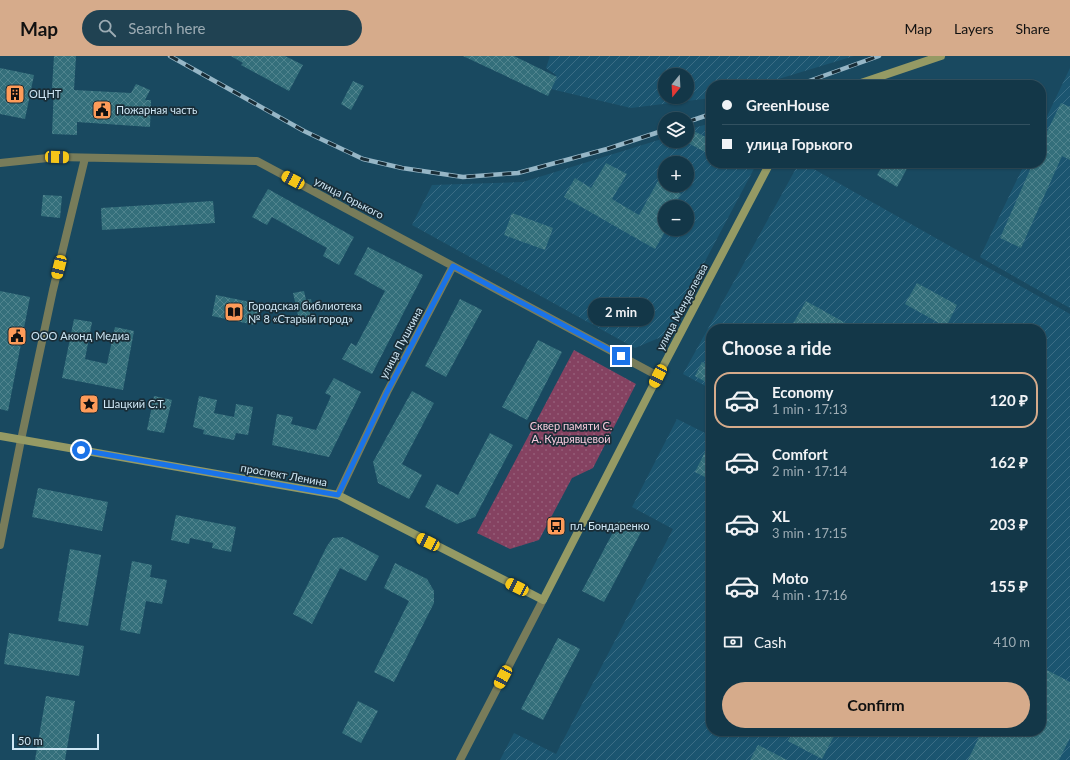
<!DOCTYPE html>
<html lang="en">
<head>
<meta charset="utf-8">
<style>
  body { margin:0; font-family:Lato,sans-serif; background:#204252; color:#f1f3f6; height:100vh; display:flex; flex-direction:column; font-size:15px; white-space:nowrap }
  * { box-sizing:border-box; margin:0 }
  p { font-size:13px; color:#9dacb4 }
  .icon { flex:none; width:22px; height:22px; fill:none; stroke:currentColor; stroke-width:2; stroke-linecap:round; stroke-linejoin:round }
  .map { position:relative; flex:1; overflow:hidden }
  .side { position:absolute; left:706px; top:268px; width:340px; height:412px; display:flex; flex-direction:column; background:#133748; border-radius:16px; box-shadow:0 1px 3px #0004,0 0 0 1px #325160 }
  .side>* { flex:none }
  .top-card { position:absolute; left:706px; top:24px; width:340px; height:88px; border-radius:16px; box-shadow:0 1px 3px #0004,0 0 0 1px #325160; display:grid; align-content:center; height:88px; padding:0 16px; background:#133748 }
  .needle { width:26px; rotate:198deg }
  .fabs { position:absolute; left:658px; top:12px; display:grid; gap:8px }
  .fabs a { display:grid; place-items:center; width:36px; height:36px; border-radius:50%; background:#133748; box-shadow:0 1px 3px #0004,0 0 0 1px #325160; font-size:20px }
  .scale { position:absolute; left:12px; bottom:10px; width:87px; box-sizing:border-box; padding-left:4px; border:2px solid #cfe7f5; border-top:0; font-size:11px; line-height:14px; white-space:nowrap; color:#cfe7f5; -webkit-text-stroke:3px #192d37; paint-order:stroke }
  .end { position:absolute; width:18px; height:18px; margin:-9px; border:5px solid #1a73e8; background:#fff; box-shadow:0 0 0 2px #fff }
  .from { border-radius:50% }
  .bubble { position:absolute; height:28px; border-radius:14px; background:#133748; box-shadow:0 1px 3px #0004,0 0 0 1px #325160; font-size:13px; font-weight:700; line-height:28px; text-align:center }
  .car { position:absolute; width:12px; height:24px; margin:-12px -6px; border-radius:5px; box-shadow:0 0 3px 1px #0007; background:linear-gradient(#f5c518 24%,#345 0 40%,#f5c518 0 76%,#345 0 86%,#f5c518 0) }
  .top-card b { display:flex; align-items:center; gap:14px; height:38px; font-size:15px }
  .top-card b+b { border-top:1px solid #325160 }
  .top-card i { width:10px; height:10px; background:#f1f3f6 }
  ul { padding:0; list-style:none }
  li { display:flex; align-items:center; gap:12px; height:56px; margin:0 8px 6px; padding:0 8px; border:2px solid transparent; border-radius:16px }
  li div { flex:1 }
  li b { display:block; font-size:15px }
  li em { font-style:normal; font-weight:700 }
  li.current { border-color:#d6ab8b }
  li>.icon { width:36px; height:36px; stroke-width:1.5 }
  h2 { padding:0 16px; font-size:18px; line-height:48px }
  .pay { display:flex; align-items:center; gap:10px; height:44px; padding:0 16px; font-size:15px }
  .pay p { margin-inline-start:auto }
  .cta { display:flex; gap:8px; margin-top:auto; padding:8px 16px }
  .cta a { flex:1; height:46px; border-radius:24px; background:#d6ab8b; color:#111; font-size:16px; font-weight:700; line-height:46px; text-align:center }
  header { display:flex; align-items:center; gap:24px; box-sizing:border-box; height:56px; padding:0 20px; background:#d6ab8b; color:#111 }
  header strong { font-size:19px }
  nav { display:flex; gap:22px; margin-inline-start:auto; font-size:14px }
  .search { width:280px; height:36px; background:#204252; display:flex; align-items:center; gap:10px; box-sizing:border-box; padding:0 14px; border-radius:22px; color:#9dacb4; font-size:15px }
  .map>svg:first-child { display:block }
  .industrial { fill:url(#industrial-furrows); fill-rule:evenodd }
  .green { fill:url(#green-dots) }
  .building { fill:url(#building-cross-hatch) }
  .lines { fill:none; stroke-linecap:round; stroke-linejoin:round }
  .minor { stroke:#787c5a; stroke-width:8 }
  .secondary { stroke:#959a64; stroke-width:8 }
  .rail-casing { stroke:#96b6c6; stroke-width:4.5 }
  .rail { stroke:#192d37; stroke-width:3; stroke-dasharray:9; stroke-linecap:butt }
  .route { stroke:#1a73e8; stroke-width:5 }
  .labels { text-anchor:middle; stroke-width:3.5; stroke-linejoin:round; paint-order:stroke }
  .poi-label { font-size:11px; fill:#cfe7f5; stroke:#192d37; text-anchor:start }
  .street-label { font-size:11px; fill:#cfe7f5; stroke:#192d37 }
  .park-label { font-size:11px; fill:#f7cadc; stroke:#192d37 }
</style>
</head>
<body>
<header>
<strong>Map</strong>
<div class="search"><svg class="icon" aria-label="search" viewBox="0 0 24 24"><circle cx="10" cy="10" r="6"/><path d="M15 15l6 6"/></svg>Search here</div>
<nav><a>Map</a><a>Layers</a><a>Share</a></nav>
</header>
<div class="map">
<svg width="1070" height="704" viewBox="0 0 1070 704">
  <defs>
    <pattern id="industrial-furrows" width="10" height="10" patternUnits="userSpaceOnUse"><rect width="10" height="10" fill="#1b5570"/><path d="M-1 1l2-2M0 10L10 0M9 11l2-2" fill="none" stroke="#3b6d85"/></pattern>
    <pattern id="green-dots" width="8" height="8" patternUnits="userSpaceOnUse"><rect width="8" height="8" fill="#854261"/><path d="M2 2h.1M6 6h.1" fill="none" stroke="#955d78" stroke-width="1.8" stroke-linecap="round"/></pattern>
    <pattern id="building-cross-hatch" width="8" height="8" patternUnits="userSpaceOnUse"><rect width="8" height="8" fill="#346f7b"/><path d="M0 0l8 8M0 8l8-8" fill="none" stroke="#50848e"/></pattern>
  </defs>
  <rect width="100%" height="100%" fill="#194960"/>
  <!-- industrial -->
  <path class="industrial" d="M550,0H854L759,29H711V42L631,52L551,33L556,19L546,12ZM665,19H687V41H665Z
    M1070,12V252L980,201L1025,107H1041V73Z
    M711,67V107H757L666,279L635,292L412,169L432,129L523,126L665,82V85H687V74ZM665,107H687V129H665ZM665,151H687V173H665Z
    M799,107H803L1070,258V704H500L514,677L556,698L673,473L632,451L677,363L711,380V675H1041V273H711V333L683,318Z"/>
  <!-- green -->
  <path class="green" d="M574,294L636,328L593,412L572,422L539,484L510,493L477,477Z"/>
  <!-- building -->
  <path class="building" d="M54,0H76L74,34L131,37L136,28L150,34L145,44H151L150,71L77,66V79L52,78L54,32H52Z
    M231,0H285L303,9L289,35L241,9L243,7Z
    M463,0H514L557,21L548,40Z
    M0,12L34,19L25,63L0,58Z
    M353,25L364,30L351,54L341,48Z
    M1061,47L1070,51V104L1062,100L1021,192L1000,182L1033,107H1041V88Z
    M692,74L711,84V99L686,86Z
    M606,107L627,118L612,143L639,159L658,125L681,138L673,151H665V165L661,172L666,174L655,193L564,141L575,122L591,132Z
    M884,107H910L897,131L877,119Z
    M268,133L354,181L339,209L323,200L327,192L272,161L267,169L252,161Z
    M43,139L62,140L60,162L41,160Z
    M213,145L215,167L102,174L101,152Z
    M512,157L553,172L545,194L504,179Z
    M368,191L423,219L372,318L342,303L351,287L356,290L385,235L354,218Z
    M917,227L957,249L946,271L905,248Z
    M0,235L30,241L8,355L0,353Z
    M304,235L306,244L311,243L313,252L309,253L312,265L300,268L293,237Z
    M216,239L260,248L255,269L212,260Z
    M460,243L482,254L446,321L425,310Z
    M806,245L856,273H790Z
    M74,263L92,266L85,303L107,308L115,271L134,275L123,334L62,322Z
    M538,284L562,296L527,364L502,351Z
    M702,306L711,311V329L695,320Z
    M334,322L361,336L329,401L272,389L277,358L293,361L291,368L316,374L331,340L325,337Z
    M412,335L434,347L402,408L422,419L409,443L378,427L373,406Z
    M154,340L172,344L164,377L147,374Z
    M199,340L217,344L214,357L234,361L236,348L253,351L248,379L236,377L234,384L203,378L204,374L193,371Z
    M490,377L513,389L475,461L457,468L425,451L437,428L458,439Z
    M711,384V424L695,416Z
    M38,432L108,446L102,475L32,461Z
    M176,459L236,471L231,496L212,492L213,487L190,482L189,488L171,484Z
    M619,465L641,476L604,546L582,535Z
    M343,481L379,500L366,525L340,512L312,568L293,558L327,490L333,482Z
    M70,493L101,499L88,570L58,565Z
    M132,505L152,509L150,521L167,524L162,548L146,545L140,578L120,574Z
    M395,507L427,523L434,535V547L394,626L374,616L409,545L384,532Z
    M9,577L84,590L79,620L4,608Z
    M558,582L580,593L543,664L521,653Z
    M1041,611L1070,626V682L1059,704H968L980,679L984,681L987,675H1041Z
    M46,640L75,645L65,704H35Z
    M358,645L378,655L361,687L342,677Z
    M794,675H831L829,678L834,680L822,703L788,685Z
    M758,689L787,704H750Z"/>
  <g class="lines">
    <!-- minor -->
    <path class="minor" d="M0,107L57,101L257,105L658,320
      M338,439L387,336L453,210
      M0,489L21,384L53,234L85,102
      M460,704L543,544"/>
    <!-- secondary -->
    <path class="secondary" d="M855,29L941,0
      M0,380L338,439L543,544L658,320L770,107"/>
    <defs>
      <path id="rail" d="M170,0L304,75L363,103L402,112L463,121L518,117L607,93L665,74
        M798,29L879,0
        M687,66L711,58"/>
    </defs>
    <!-- rail casing -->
    <use href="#rail" class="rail-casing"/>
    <!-- rail -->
    <use href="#rail" class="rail"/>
  </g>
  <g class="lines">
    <!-- route -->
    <path class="route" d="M81,394L338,439L387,336L453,210L621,300"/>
  </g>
  <!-- icons -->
  <defs>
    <symbol id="building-square" viewBox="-11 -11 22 22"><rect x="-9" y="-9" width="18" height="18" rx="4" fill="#fe9b59" stroke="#192d37"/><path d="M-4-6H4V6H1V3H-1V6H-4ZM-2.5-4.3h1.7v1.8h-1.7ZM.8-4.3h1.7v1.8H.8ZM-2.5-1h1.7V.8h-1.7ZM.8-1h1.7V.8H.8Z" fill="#111"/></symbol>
    <symbol id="civic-square" viewBox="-11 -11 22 22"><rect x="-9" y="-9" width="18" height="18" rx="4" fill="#fe9b59" stroke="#192d37"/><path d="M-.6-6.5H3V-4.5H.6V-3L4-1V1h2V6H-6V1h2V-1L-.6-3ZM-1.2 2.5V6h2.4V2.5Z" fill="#111"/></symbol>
    <symbol id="library-square" viewBox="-11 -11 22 22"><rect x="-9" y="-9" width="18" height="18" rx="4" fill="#fe9b59" stroke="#192d37"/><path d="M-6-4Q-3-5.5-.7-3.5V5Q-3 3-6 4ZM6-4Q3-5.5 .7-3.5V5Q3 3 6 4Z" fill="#111"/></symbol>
    <symbol id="sight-square" viewBox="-11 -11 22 22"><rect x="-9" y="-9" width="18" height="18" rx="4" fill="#fe9b59" stroke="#192d37"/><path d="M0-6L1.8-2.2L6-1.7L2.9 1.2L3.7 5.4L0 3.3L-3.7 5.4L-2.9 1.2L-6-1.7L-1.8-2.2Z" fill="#111"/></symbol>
    <symbol id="bus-square" viewBox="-11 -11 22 22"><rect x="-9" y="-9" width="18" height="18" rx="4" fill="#fe9b59" stroke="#192d37"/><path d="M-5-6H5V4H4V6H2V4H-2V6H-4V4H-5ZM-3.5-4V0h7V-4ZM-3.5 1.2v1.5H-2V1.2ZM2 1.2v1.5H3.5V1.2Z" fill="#111"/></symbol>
  </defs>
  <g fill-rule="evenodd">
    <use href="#building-square" x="4" y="27" width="22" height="22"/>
    <use href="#civic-square" x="91" y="43" width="22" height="22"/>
    <use href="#library-square" x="223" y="245" width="22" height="22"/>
    <use href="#civic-square" x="6" y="269" width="22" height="22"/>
    <use href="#sight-square" x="78" y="337" width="22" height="22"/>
    <use href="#bus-square" x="545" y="459" width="22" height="22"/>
  </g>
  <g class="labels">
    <!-- poi labels -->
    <g class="poi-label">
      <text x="29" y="42">ОЦНТ</text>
      <text x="116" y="58">Пожарная часть</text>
      <text x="248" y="254">Городская библиотека<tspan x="248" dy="13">№ 8 «Старый город»</tspan></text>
      <text x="31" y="284">ООО Аконд Медиа</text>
      <text x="103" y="352">Шацкий С.Т.</text>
      <text x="570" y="474">пл. Бондаренко</text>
    </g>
    <!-- street labels -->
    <g class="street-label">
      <text transform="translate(349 142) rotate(28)" y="4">улица Горького</text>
      <text transform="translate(682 251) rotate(-62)" y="4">улица Менделеева</text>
      <text transform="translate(401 287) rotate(-62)" y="4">улица Пушкина</text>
      <text transform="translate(284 419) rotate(10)" y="4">проспект Ленина</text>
    </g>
    <!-- park labels -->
    <g class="park-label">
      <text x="571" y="374">Сквер памяти С.<tspan x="571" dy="13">А. Кудрявцевой</tspan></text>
    </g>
  </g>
</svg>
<div class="fabs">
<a><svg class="needle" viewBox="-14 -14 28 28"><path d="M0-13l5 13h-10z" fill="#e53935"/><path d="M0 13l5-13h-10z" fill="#9dacb4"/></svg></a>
<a><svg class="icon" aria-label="layers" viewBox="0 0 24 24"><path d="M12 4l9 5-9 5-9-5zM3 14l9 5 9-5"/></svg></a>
<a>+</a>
<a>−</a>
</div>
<div class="scale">50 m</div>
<i class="end from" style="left:81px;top:394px"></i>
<i class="end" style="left:621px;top:300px"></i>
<div class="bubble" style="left:588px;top:242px;width:66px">2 min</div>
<i class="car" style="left:57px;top:101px;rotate:92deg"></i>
<i class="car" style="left:293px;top:124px;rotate:298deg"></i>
<i class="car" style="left:59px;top:211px;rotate:194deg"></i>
<i class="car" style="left:658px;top:320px;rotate:207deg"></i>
<i class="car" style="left:428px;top:486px;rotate:297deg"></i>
<i class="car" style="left:517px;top:531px;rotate:297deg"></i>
<i class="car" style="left:503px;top:621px;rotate:208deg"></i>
<div class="top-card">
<b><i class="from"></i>GreenHouse</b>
<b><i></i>улица Горького</b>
</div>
<section class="side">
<h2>Choose a ride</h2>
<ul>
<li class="current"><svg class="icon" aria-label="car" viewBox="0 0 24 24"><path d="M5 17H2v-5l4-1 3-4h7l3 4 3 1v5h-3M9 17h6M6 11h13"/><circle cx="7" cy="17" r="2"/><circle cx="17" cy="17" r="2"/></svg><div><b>Economy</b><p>1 min · 17:13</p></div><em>120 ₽</em></li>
<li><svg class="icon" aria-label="car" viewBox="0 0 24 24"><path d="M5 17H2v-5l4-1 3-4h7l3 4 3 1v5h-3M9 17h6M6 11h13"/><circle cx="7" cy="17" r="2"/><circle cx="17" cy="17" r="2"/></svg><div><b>Comfort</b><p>2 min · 17:14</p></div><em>162 ₽</em></li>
<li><svg class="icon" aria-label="car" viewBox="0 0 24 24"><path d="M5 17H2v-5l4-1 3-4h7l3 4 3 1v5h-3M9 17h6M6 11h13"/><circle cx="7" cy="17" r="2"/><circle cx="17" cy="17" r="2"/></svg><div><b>XL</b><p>3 min · 17:15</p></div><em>203 ₽</em></li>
<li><svg class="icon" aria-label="car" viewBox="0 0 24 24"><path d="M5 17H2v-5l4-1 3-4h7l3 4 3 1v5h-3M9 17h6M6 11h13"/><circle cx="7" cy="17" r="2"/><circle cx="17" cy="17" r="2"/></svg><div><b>Moto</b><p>4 min · 17:16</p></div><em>155 ₽</em></li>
</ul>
<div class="pay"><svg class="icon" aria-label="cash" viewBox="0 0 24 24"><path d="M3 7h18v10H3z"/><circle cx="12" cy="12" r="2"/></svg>Cash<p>410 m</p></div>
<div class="cta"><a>Confirm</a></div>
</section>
</div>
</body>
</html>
